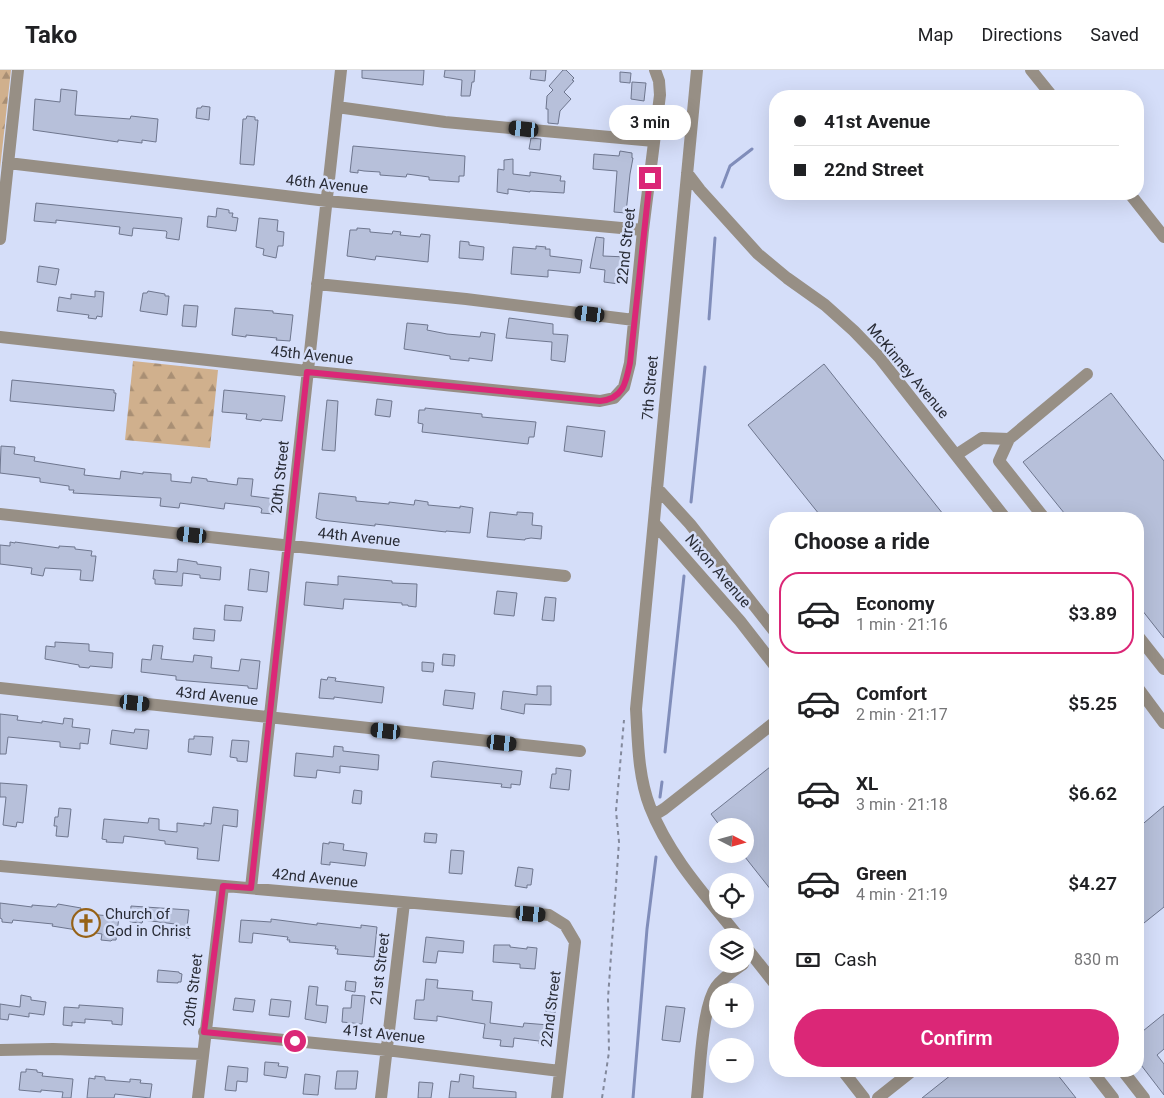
<!DOCTYPE html>
<html lang="en">
<head>
<meta charset="utf-8">
<style>
  body { margin:0; font-family:Roboto,sans-serif; background:#f2f2f2; color:#202124; height:100vh; display:flex; flex-direction:column; font-size:19px; white-space:nowrap }
  * { box-sizing:border-box; margin:0 }
  p { font-size:16px; color:#757577 }
  .icon { flex:none; width:28px; height:28px; fill:none; stroke:currentColor; stroke-width:2; stroke-linecap:round; stroke-linejoin:round }
  .map { position:relative; flex:1; overflow:hidden }
  .sheet { position:absolute; left:769px; top:442px; width:375px; height:565px; display:flex; flex-direction:column; background:#fff; border-radius:20px; box-shadow:0 5px 20px #0002 }
  .sheet>* { flex:none }
  .guide { position:absolute; left:769px; top:20px; width:375px; height:110px; border-radius:20px; box-shadow:0 5px 20px #0002; display:grid; align-content:center; height:110px; padding:0 25px; background:#fff }
  .needle { width:32px; rotate:96deg }
  .tools { position:absolute; left:709px; top:748px; display:grid; gap:10px }
  .tools a { display:grid; place-items:center; width:45px; height:45px; border-radius:50%; background:#fff; box-shadow:0 5px 20px #0002; font-size:25px }
  .end { position:absolute; width:22px; height:22px; margin:-11px; border:6px solid #db2777; background:#fff; box-shadow:0 0 0 2px #fff }
  .from { border-radius:50% }
  .bubble { position:absolute; height:35px; border-radius:18px; background:#fff; box-shadow:0 5px 20px #0002; font-size:16px; font-weight:600; line-height:35px; text-align:center }
  .car { position:absolute; width:15px; height:30px; margin:-15px -8px; border-radius:6px; box-shadow:0 0 4px 1px #0007; background:linear-gradient(#222 24%,#8ab4d8 0 40%,#222 0 76%,#8ab4d8 0 86%,#222 0) }
  .guide b { display:flex; align-items:center; gap:18px; height:48px; font-size:19px }
  .guide b+b { border-top:1px solid #e0e0e0 }
  .guide i { width:12px; height:12px; background:#202124 }
  ul { padding:0; list-style:none }
  li { display:flex; align-items:center; gap:15px; height:82px; margin:0 10px 8px; padding:0 15px; border:2px solid transparent; border-radius:20px }
  li div { flex:1 }
  li b { display:block; font-size:19px }
  li em { font-style:normal; font-weight:600 }
  li.on { border-color:#db2777 }
  li>.icon { width:45px; height:45px; stroke-width:1.5 }
  h2 { padding:0 25px; font-size:22px; line-height:60px }
  .pay { display:flex; align-items:center; gap:12px; height:55px; padding:0 25px; font-size:19px }
  .pay p { margin-inline-start:auto }
  .action { display:flex; gap:10px; margin-top:auto; padding:10px 25px }
  .action a { flex:1; height:58px; border-radius:30px; background:#db2777; color:#fff; font-size:20px; font-weight:600; line-height:58px; text-align:center }
  header { display:flex; align-items:center; gap:30px; box-sizing:border-box; height:70px; padding:0 25px; background:#fff; border-bottom:1px solid #e0e0e0 }
  header strong { font-size:24px }
  nav { display:flex; gap:28px; margin-inline-start:auto; font-size:18px }
  .map>svg:first-child { display:block }
  .forest { fill:url(#forest-firs) }
  .lines { fill:none; stroke-linecap:round; stroke-linejoin:round }
  .stream { stroke:#808dba; stroke-width:3 }
  .building { fill:#b7c0da; stroke:#6e768e }
  .path { stroke:#83899c; stroke-width:2; stroke-dasharray:4 4; stroke-linecap:butt }
  .minor { stroke:#978f85; stroke-width:12 }
  .route { stroke:#db2777; stroke-width:6 }
  .labels { text-anchor:middle; stroke-width:5; stroke-linejoin:round; paint-order:stroke }
  .street-label { font-size:15px; fill:#292c36; stroke:#d5def9 }
  .poi-label { font-size:15px; fill:#292c36; stroke:#d5def9; text-anchor:start }
</style>
</head>
<body>
<header>
<strong>Tako</strong>
<nav><a>Map</a><a>Directions</a><a>Saved</a></nav>
</header>
<div class="map">
<svg width="1164" height="1028" viewBox="0 0 1164 1028">
  <defs>
    <pattern id="forest-firs" width="22" height="20" patternUnits="userSpaceOnUse" patternTransform="scale(1.25)"><rect width="22" height="20" fill="#d0b08d"/><path d="M5 1l3.5 6h-7zM16 11l3.5 6h-7z" fill="#a98f74"/></pattern>
  </defs>
  <rect width="100%" height="100%" fill="#d5def9"/>
  <!-- forest -->
  <path class="forest" d="M0,0H11L0,99Z
    M133,291L218,300L210,378L125,370Z"/>
  <g class="lines">
    <!-- stream -->
    <path class="stream" d="M722,117L730,96L752,79
      M709,249L715,168
      M691,432L705,297
      M665,682L684,506
      M660,727L662,712
      M633,1028L647,859L656,787"/>
  </g>
  <!-- building -->
  <path class="building" d="M362,0H424L423,15L362,8Z
    M445,0H475L474,12H472L470,26H461L462,10L444,7Z
    M531,0H546L545,11L530,9Z
    M563,0H566L574,8L572,10L574,11L564,22L571,29L560,41L558,54L548,53V39H546L547,26L553,20L549,16Z
    M620,2L631,3L630,13L620,12Z
    M632,12L646,13L644,31L631,29Z
    M61,19L77,21L75,45L130,49L131,46L158,49L156,72L142,70V73L118,70V72L33,60L35,29L60,32Z
    M202,36L210,37L209,50L196,48L197,38H201Z
    M247,46L255,47V50H258L254,95L240,94L243,49H246Z
    M531,68L541,69L540,80L529,79Z
    M353,76L465,86L464,106H459V112L429,110V107L407,104L406,107L380,105V102L364,101L358,100V103L350,102Z
    M620,81L632,83V88H633L630,104L626,143L614,142L617,101L593,99L594,84L619,86Z
    M513,89V104L530,106V102L561,106L560,111H565L564,123L530,121V122L508,119V124L497,122L498,99L504,100V90Z
    M36,133L182,148L179,170L166,168L167,162L166,161L133,158L132,166L119,164L120,157L56,150V153L34,151Z
    M217,138L229,140V143H233L232,147L238,148L236,161L207,157L208,146L216,147Z
    M259,148L278,150L277,161L284,162L283,176H278L276,188L263,185L264,179L256,177Z
    M357,158L370,159V162L392,164L393,161L401,162L400,165L420,167L421,164L430,165L428,192L376,186L375,190L347,186L350,160H357Z
    M596,167L604,168L603,186L627,187L626,204H620L619,214L604,212L605,200L590,198Z
    M460,171L469,172V175L484,177L483,190L459,188Z
    M536,176L546,177L545,179H550V186L582,190L580,203L548,200V207L511,204L513,177L536,179Z
    M39,196L59,199L56,215L37,212Z
    M95,221L104,222L102,247L97,246L96,249L88,248L89,245L57,241L59,227L71,229V224L95,227Z
    M148,221L165,224V226H169L167,245L140,241L143,223H147Z
    M184,235L198,236L196,257L182,256Z
    M235,238L273,241V243L293,245L290,271L276,270L277,268L246,265V267L232,265Z
    M509,248L553,254V264L568,265L565,292L551,290L552,272L506,268Z
    M407,253L428,255L427,260L447,264L480,267L481,262L495,264L492,291L469,288V291L450,289V286L404,279Z
    M824,294L947,449H823L748,355Z
    M12,310L114,320V323H116L114,341L10,331Z
    M224,320L285,326L282,351L262,349L261,351L246,349L247,344L222,342Z
    M1111,323L1164,391V568L1138,535V449H1069L1023,392Z
    M377,329L392,331L390,347L375,345Z
    M327,330L338,331L335,381L322,380Z
    M425,338L482,344V347L536,352L534,367H529L528,374L422,362L423,354L418,353L419,340H425Z
    M567,356L605,361L602,387L564,381Z
    M1,376L15,377L14,384L35,387L34,391L85,399L84,405L120,409L121,401L143,404V402L171,404V411L191,413L192,407L207,409V411L237,415L238,408L253,409L251,426L275,429L274,444L261,443L262,439L259,437L225,433L224,439L180,433L179,438L160,436L161,428L73,423L74,420H69V416L40,412V408L0,403Z
    M319,423L356,427V431L389,434V432L414,435L415,430L428,432V435L460,438V436L473,438L470,463L446,461V462L375,454V456L321,450L316,448Z
    M490,442L517,445V442L533,443L532,455L542,456L541,469L531,468L525,469V470L487,467Z
    M10,472L15,473V472L59,478V476L75,477V479L92,481L91,486H96L93,511L80,510L81,500L45,498L43,506L31,504L32,498L0,494V475L10,476Z
    M178,489L197,492V494L221,497L220,510L200,508V505L183,503L182,516L155,514V509H153L154,500L177,502Z
    M250,499L269,502L267,522L248,520Z
    M338,506L392,511V513L417,514L416,537L408,536V535H402V533L344,529L343,539L304,535L306,512L338,515Z
    M497,521L517,523L514,546L494,544Z
    M545,527L556,528L554,551L542,550Z
    M225,535L243,537L241,551L224,550Z
    M194,558L215,560L214,571L193,569Z
    M55,572L89,574V581L113,583L112,598L90,596L89,598L79,597V595L45,589L46,576L55,577Z
    M153,575L163,576L161,589L193,592L194,585L212,587L211,598L239,601L241,589L260,591L257,619L248,618V616L176,610V606L141,602L142,589L151,590Z
    M443,584L455,585L454,596L442,595Z
    M422,592L434,593L433,602L422,601Z
    M328,607L336,608L335,611L384,617L382,633L334,627V629L319,628L321,609L327,610Z
    M537,616H551V635L525,634L524,644L501,639L503,621L537,625Z
    M445,620L475,623L473,639L443,635Z
    M0,644L18,646L17,650L42,653V651L63,654L64,648L73,649L72,657L90,659L88,674L80,673V679L60,677V672L8,667L6,684H0Z
    M135,659L149,660L147,679L110,674L112,660L134,663Z
    M194,666L213,667L211,685L188,682L189,669H194Z
    M232,670L249,671L247,692L237,691V688L230,687Z
    M334,676L343,677V681L379,685L378,700L340,696V703L317,700L316,708L294,706L296,683L333,687Z
    M438,691L522,701L520,715L511,714V718L501,717L502,714L431,707L433,692Z
    M775,693V825L745,787V756H720L711,744Z
    M556,698L571,700L569,720L550,718L552,704H556Z
    M0,713L27,715L23,753L17,752L16,757L3,755L6,727H0Z
    M354,720L362,721L361,734L352,733Z
    M1164,736V837L1144,853L1138,846V758Z
    M213,737L238,740L237,757L223,755L219,791L197,789L198,778L165,774V771L124,766L123,773L106,772L107,770L102,769L104,749L148,753L149,748L159,749V760L177,762V753L204,756V753L211,754Z
    M59,738L71,739L68,767L56,766L57,756H54L55,747H58Z
    M425,763L437,764L436,773L424,772Z
    M329,772L344,774L343,780L367,783L365,796L330,792V795L321,794L323,773L329,774Z
    M451,780L464,781L462,804L449,803Z
    M518,797L533,799L531,815H527V818L515,816Z
    M0,833L32,837V835L56,837L58,834L81,838L80,843L119,847L116,870H112L111,871L101,870L102,864L52,856L53,854L13,850L12,853L2,852V849L0,848Z
    M131,836L189,840L187,857H190L189,868L173,866L175,854L143,850L142,853L130,852Z
    M271,849L317,855V853L361,858V855L377,857L374,887L337,884L338,879H335L336,876L289,872L290,870H287L288,867L253,863L252,873L239,872L241,850L271,852Z
    M426,867L464,871L463,883L438,881L436,893L423,892Z
    M494,875H510V877L527,879V877L537,878L535,899L520,898V894L493,892Z
    M158,900L179,902V903L182,904L181,912H178V913L157,912Z
    M426,909L438,910L437,918L473,921L472,930L492,932L490,953L523,957L524,953L549,955L547,975L539,974V971L514,968L513,977L500,976L501,970L483,968L485,954L437,946V951L414,949L416,930H424Z
    M346,911L356,912L355,922L345,920Z
    M309,916L318,917L316,935L328,936L326,953L305,949Z
    M21,925L31,927V930L46,932L44,945L29,943V947L9,944L8,950L0,949V934L20,937Z
    M352,925L365,926L362,954L342,952L343,938H351Z
    M235,928L255,930L253,942L233,940Z
    M271,929L291,931L289,947L269,945Z
    M546,932L555,933V943H546Z
    M79,935L123,938L122,955L112,954V951L85,949V953L72,952V956L63,955L64,937L79,938Z
    M666,936L685,938L680,972L662,970Z
    M1164,944V979L1157,985L1164,994V1025L1138,991L1143,985L1138,977V965Z
    M265,992L279,993L278,996L288,997L286,1008L264,1005Z
    M228,996L248,998L247,1012L237,1011L236,1021L225,1020Z
    M26,999L37,1000V1002L43,1003L42,1006L73,1009L71,1028H62L63,1022L41,1020V1022L19,1020L21,1002H26Z
    M337,1001H358L356,1019H335Z
    M956,1001H1050L1054,1006L1057,1004L1076,1028H922Z
    M305,1004L320,1006L318,1025L303,1024Z
    M460,1004L474,1006L473,1018L516,1022V1028H449L451,1011L459,1012Z
    M95,1006L105,1007V1010L130,1012V1009L141,1010L140,1013L152,1014L150,1028L115,1024L114,1028H87L89,1008L95,1009Z
    M419,1012L433,1013L431,1028H418Z"/>
  <g class="lines">
    <!-- path -->
    <path class="path" d="M602,1028L609,982L608,928L619,772L616,741L624,650"/>
    <!-- minor -->
    <path class="minor" d="M697,0L636,639C638,672 638,706 650,737C669,786 706,826 738,866
      M1031,0L1052,26
      M337,37L445,52L654,71
      M8,93L327,131L643,160
      M687,103L700,120L758,184L787,208L825,235L854,261L879,287L1006,449
      M1130,124L1164,167
      M0,169L18,0
      M317,214L466,229L634,250
      M0,267L307,301L600,331L614,328L624,317L630,293L643,160L660,25L659,11L655,0
      M956,385L982,368L1009,369
      M657,418L690,454L775,562
      M0,444L565,506
      M1045,449L999,391L1009,369L1087,304
      M654,453L740,551L775,596
      M1138,566L1164,599
      M0,618L580,681
      M1138,618L1164,653
      M654,745L664,739L775,652
      M0,796L549,845L565,855L575,872L557,1028
      M251,818L341,0
      M745,876L775,914
      M204,962L386,980L560,1001
      M0,980L53,979L202,984
      M843,1001L864,1028
      M1092,1001L1113,1028
      M1123,1001L1144,1028
      M198,1028L223,816
      M381,1028L404,833
      M697,1028C700,1001 702,937 716,917C723,907 733,901 743,894
      M878,1028L912,1001"/>
  </g>
  <g class="lines">
    <!-- route -->
    <path class="route" d="M295,971L204,962L223,816L251,818L307,302L600,331C623,329 626,313 630,293L650,108"/>
  </g>
  <!-- icons -->
  <defs>
    <symbol id="church-ring" viewBox="-11 -11 22 22"><circle r="9.5" fill="#d5def9" stroke="#966217" stroke-width="1.5"/><path d="M-1.2-6h2.4v3.5h3.3v2.4h-3.3V6h-2.4V-.1h-3.3v-2.4h3.3Z" fill="#966217"/></symbol>
  </defs>
  <g fill-rule="evenodd">
    <use href="#church-ring" x="70" y="837" width="32" height="32"/>
  </g>
  <g class="labels">
    <!-- street labels -->
    <g class="street-label">
      <text transform="translate(327 114) rotate(6)" y="5">46th Avenue</text>
      <text transform="translate(626 176) rotate(-84)" y="5">22nd Street</text>
      <text transform="translate(312 285) rotate(6)" y="5">45th Avenue</text>
      <text transform="translate(908 301) rotate(50)" y="5">McKinney Avenue</text>
      <text transform="translate(650 318) rotate(-85)" y="5">7th Street</text>
      <text transform="translate(280 407) rotate(-84)" y="5">20th Street</text>
      <text transform="translate(359 467) rotate(6)" y="5">44th Avenue</text>
      <text transform="translate(718 501) rotate(49)" y="5">Nixon Avenue</text>
      <text transform="translate(217 626) rotate(6)" y="5">43rd Avenue</text>
      <text transform="translate(315 808) rotate(6)" y="5">42nd Avenue</text>
      <text transform="translate(380 899) rotate(-83)" y="5">21st Street</text>
      <text transform="translate(193 920) rotate(-83)" y="5">20th Street</text>
      <text transform="translate(551 939) rotate(-83)" y="5">22nd Street</text>
      <text transform="translate(384 964) rotate(6)" y="5">41st Avenue</text>
    </g>
    <!-- poi labels -->
    <g class="poi-label">
      <text x="105" y="849">Church of<tspan x="105" dy="17">God in Christ</tspan></text>
    </g>
  </g>
</svg>
<div class="tools">
<a><svg class="needle" viewBox="-14 -14 28 28"><path d="M0-13l5 13h-10z" fill="#e53935"/><path d="M0 13l5-13h-10z" fill="#757577"/></svg></a>
<a><svg class="icon" aria-label="locate" viewBox="0 0 24 24"><circle cx="12" cy="12" r="6"/><path d="M12 2v4M12 18v4M2 12h4M18 12h4"/></svg></a>
<a><svg class="icon" aria-label="layers" viewBox="0 0 24 24"><path d="M12 4l9 5-9 5-9-5zM3 14l9 5 9-5"/></svg></a>
<a>+</a>
<a>−</a>
</div>
<i class="end from" style="left:295px;top:971px"></i>
<i class="end" style="left:650px;top:108px"></i>
<div class="bubble" style="left:609px;top:35px;width:82px">3 min</div>
<i class="car" style="left:524px;top:59px;rotate:276deg"></i>
<i class="car" style="left:590px;top:244px;rotate:277deg"></i>
<i class="car" style="left:192px;top:465px;rotate:276deg"></i>
<i class="car" style="left:135px;top:633px;rotate:96deg"></i>
<i class="car" style="left:386px;top:661px;rotate:276deg"></i>
<i class="car" style="left:502px;top:673px;rotate:96deg"></i>
<i class="car" style="left:531px;top:844px;rotate:95deg"></i>
<div class="guide">
<b><i class="from"></i>41st Avenue</b>
<b><i></i>22nd Street</b>
</div>
<section class="sheet">
<h2>Choose a ride</h2>
<ul>
<li class="on"><svg class="icon" aria-label="car" viewBox="0 0 24 24"><path d="M5 17H2v-5l4-1 3-4h7l3 4 3 1v5h-3M9 17h6M6 11h13"/><circle cx="7" cy="17" r="2"/><circle cx="17" cy="17" r="2"/></svg><div><b>Economy</b><p>1 min · 21:16</p></div><em>$3.89</em></li>
<li><svg class="icon" aria-label="car" viewBox="0 0 24 24"><path d="M5 17H2v-5l4-1 3-4h7l3 4 3 1v5h-3M9 17h6M6 11h13"/><circle cx="7" cy="17" r="2"/><circle cx="17" cy="17" r="2"/></svg><div><b>Comfort</b><p>2 min · 21:17</p></div><em>$5.25</em></li>
<li><svg class="icon" aria-label="car" viewBox="0 0 24 24"><path d="M5 17H2v-5l4-1 3-4h7l3 4 3 1v5h-3M9 17h6M6 11h13"/><circle cx="7" cy="17" r="2"/><circle cx="17" cy="17" r="2"/></svg><div><b>XL</b><p>3 min · 21:18</p></div><em>$6.62</em></li>
<li><svg class="icon" aria-label="car" viewBox="0 0 24 24"><path d="M5 17H2v-5l4-1 3-4h7l3 4 3 1v5h-3M9 17h6M6 11h13"/><circle cx="7" cy="17" r="2"/><circle cx="17" cy="17" r="2"/></svg><div><b>Green</b><p>4 min · 21:19</p></div><em>$4.27</em></li>
</ul>
<div class="pay"><svg class="icon" aria-label="cash" viewBox="0 0 24 24"><path d="M3 7h18v10H3z"/><circle cx="12" cy="12" r="2"/></svg>Cash<p>830 m</p></div>
<div class="action"><a>Confirm</a></div>
</section>
</div>
</body>
</html>
